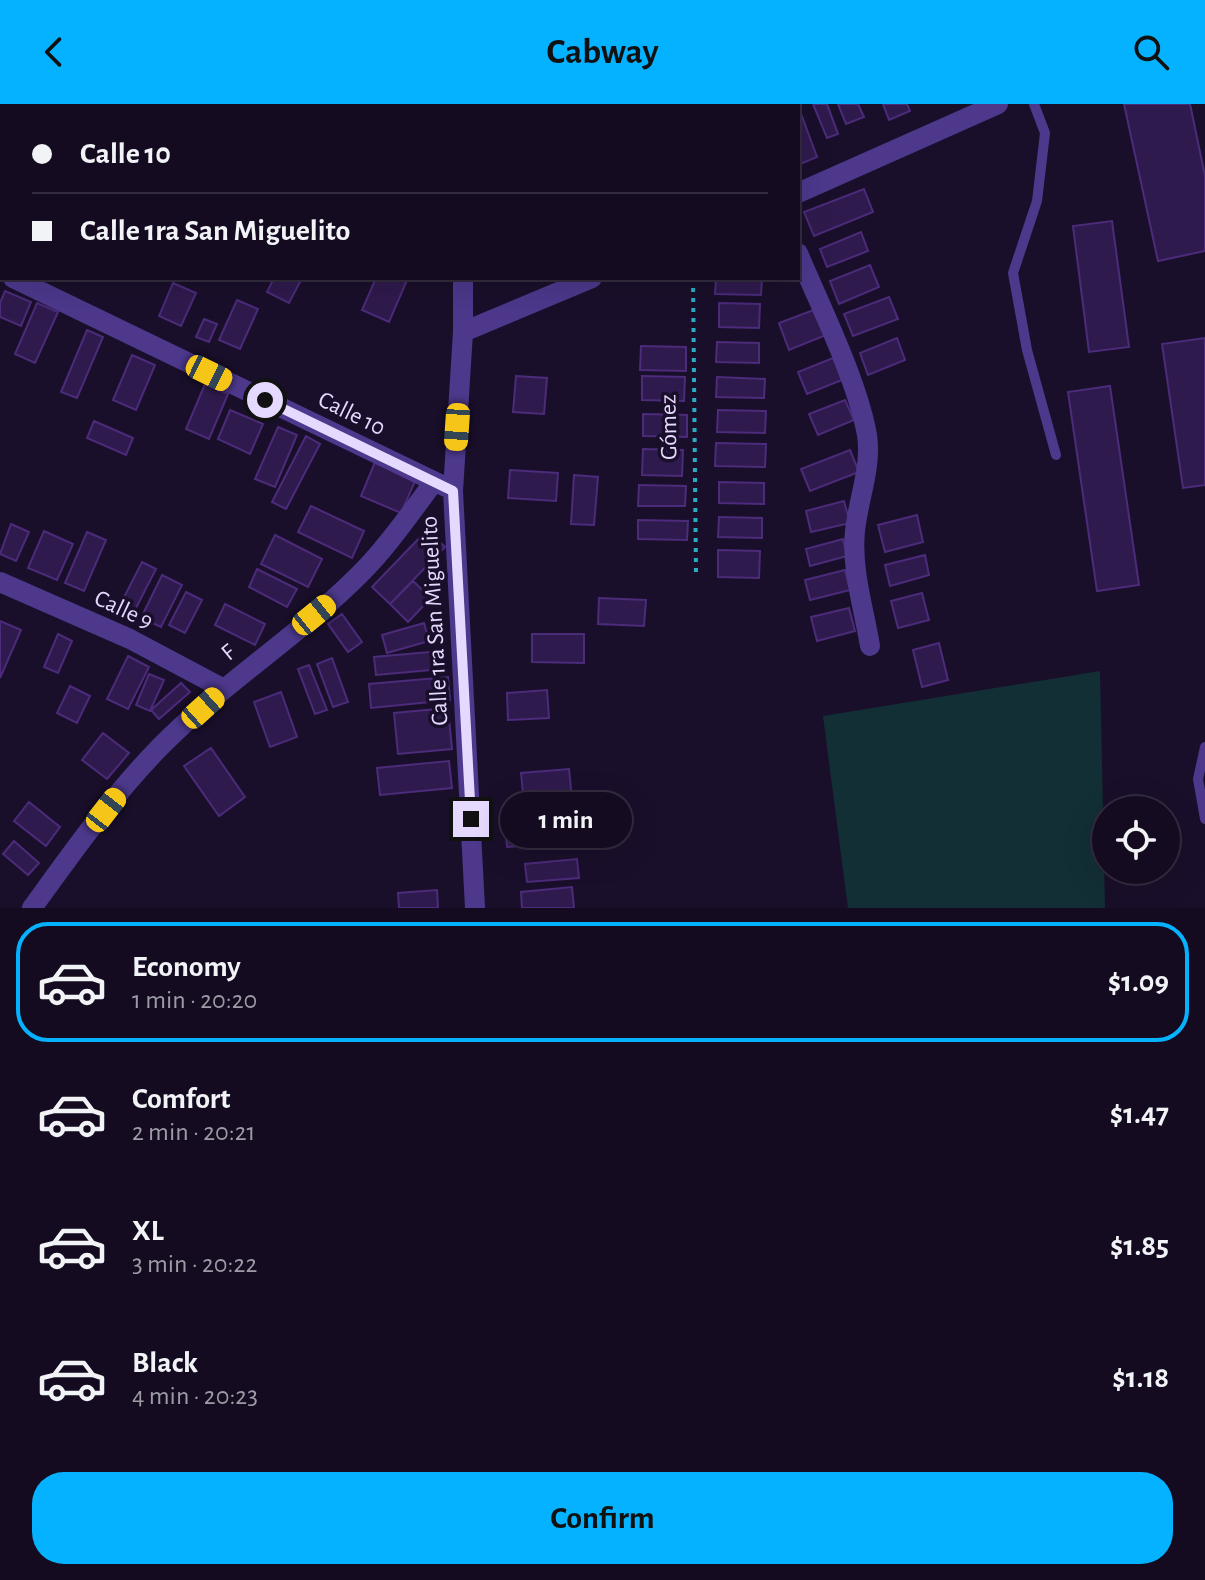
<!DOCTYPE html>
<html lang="en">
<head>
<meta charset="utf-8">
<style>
  body { margin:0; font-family:"Alegreya Sans",sans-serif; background:#1d1429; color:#f1f3f6; height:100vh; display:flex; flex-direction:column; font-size:30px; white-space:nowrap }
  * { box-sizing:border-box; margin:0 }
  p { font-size:26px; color:#9d9ba5 }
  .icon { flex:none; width:44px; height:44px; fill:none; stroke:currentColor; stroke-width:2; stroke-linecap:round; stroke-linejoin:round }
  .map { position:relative; height:804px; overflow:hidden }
  .panel { display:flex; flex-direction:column; background:#140b20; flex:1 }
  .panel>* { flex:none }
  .hud { position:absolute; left:0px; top:0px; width:800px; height:176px; box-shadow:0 8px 32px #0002,0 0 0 2px #332b3e; display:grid; align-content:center; height:176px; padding:0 32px; background:#140b20 }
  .buttons { position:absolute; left:1092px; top:692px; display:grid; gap:16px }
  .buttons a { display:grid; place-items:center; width:88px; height:88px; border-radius:50%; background:#140b20; box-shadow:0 8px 32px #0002,0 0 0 2px #332b3e; font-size:40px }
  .end { position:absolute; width:36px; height:36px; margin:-18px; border:10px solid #e6d9ff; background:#111; box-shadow:0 0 0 4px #111 }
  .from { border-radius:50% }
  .bubble { position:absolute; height:56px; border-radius:28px; background:#140b20; box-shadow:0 8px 32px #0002,0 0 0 2px #332b3e; font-size:26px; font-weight:600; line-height:56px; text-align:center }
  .car { position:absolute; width:24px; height:48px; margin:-24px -12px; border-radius:10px; box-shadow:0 0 6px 2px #0007; background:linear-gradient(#f5c518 24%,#345 0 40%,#f5c518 0 76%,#345 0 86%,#f5c518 0) }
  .hud b { display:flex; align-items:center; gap:28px; height:76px; font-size:30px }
  .hud b+b { border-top:2px solid #332b3e }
  .hud i { width:20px; height:20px; background:#f1f3f6 }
  ul { padding:14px 0 0; list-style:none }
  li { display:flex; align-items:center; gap:24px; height:120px; margin:0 16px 12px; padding:0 16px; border:4px solid transparent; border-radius:32px }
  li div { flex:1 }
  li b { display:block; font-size:30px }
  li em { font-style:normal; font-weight:600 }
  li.selected { border-color:#05b2ff }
  li>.icon { width:72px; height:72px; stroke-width:1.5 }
  .button { display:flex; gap:16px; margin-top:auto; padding:16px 32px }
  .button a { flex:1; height:92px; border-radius:32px; background:#05b2ff; color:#111; font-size:32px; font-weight:600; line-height:92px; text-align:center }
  header { display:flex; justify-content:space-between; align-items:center; height:104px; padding:0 32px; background:#05b2ff; color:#111; font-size:36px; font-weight:600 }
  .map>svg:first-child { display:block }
  .green { fill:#122f35 }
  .building { fill:#2f1a4d; stroke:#4b2b7a; stroke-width:2 }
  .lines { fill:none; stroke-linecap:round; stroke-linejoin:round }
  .path { stroke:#2aacc3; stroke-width:4; stroke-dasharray:4 6; stroke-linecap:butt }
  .lane { stroke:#4d388c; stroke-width:10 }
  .street { stroke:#4d388c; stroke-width:20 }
  .route { stroke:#e6d9ff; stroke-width:10 }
  .labels { text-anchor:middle; stroke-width:7; stroke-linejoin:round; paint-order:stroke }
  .street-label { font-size:24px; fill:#e6d9ff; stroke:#1a0f2b }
</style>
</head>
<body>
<header><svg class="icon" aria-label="back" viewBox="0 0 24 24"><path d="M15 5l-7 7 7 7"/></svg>Cabway<svg class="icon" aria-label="search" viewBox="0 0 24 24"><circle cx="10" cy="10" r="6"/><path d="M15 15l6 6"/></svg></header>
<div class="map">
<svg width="1205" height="804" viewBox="0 0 1205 804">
  <rect width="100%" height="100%" fill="#1a0f2b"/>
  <!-- green -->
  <path class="green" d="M1100,567L1105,804H848L823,612Z"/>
  <!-- building -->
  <path class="building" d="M813,0H827L838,30L827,34Z
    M838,0H858L864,13L846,20Z
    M883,0H907L910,7L889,16Z
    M1124,0H1190L1205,72V147L1158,157Z
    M800,7L817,53L798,61V8Z
    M864,85L873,108L814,132L804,108Z
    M1112,117L1129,243L1089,248L1073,122Z
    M861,128L868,147L827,163L820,145Z
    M870,161L879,183L839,200L830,177Z
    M274,174H302L289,199L267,188Z
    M376,174H408L389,218L362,206Z
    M716,174H762L761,191L715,190Z
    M173,179L196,189L181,222L159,212Z
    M5,187L31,198L21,222L0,213V199Z
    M889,193L898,215L853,232L844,210Z
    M237,196L258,205L240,245L219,236Z
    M37,199L58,208L35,259L15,250Z
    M719,199L760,200L759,224L719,223Z
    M816,205L826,231L789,246L779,219Z
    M204,215L217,220L209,238L196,233Z
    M87,226L103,233L77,294L61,288Z
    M897,234L905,256L868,271L860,249Z
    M1205,234V381L1183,384L1162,240Z
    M717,238L759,239V259L716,258Z
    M641,242L686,243V267L640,266Z
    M132,251L155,261L136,306L113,296Z
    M833,254L842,276L807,290L798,268Z
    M516,272L547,274L544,310L513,308Z
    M642,272L685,273L684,297L642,296Z
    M717,273L765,275L764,294L716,293Z
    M205,280L228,290L209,335L186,325Z
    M1110,282L1139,481L1097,487L1068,288Z
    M845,296L854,316L818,331L809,310Z
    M230,306L263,320L250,350L218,335Z
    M718,306L766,307L765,329L717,328Z
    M643,310L687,311V333L643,332Z
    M94,317L133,334L126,351L87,334Z
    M278,323L297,331L275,383L255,375Z
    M306,332L320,340L286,405L272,398Z
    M716,339L766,340L765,363L715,362Z
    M643,345L683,346L682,372L642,371Z
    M850,346L859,368L810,387L801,365Z
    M375,358L416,375L401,409L361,392Z
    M510,366L558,369L556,397L508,394Z
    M574,371L598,373L594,421L571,420Z
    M719,378L764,379V400L719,399Z
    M639,381L686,382L685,402H638Z
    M844,397L850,419L811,428L806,407Z
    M311,402L364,427L352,454L298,428Z
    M917,411L923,438L885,448L878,421Z
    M719,413L762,414V434L718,433Z
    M638,416L688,417L687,436L638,435Z
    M11,420L29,428L16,457L0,450Z
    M427,426L445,443L390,500L372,483Z
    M44,427L73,440L57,476L28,464Z
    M87,428L106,436L84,487L65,479Z
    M275,431L322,455L308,483L261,460Z
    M843,435L847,452L810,462L806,445Z
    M718,446L760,447L759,474L718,473Z
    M925,451L929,471L890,482L885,461Z
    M142,458L156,465L134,508L120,501Z
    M257,465L297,485L287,503L249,483Z
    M845,466L850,486L810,496L805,476Z
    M162,471L182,481L161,523L141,514Z
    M413,477L431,494L408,518L390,500Z
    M186,488L202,496L185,529L169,521Z
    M922,489L929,516L898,524L891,497Z
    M599,494L646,496L644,522L598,520Z
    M225,500L265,520L255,541L215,521Z
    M849,504L855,527L817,537L811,513Z
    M342,510L362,538L348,548L328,520Z
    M0,517L21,526L0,574Z
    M424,519L429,537L387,549L382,531Z
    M58,530L72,537L58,569L44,563Z
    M532,530H584V559L532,558Z
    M939,539L948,576L922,583L913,546Z
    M441,547L442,565L376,571L374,553Z
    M128,552L149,563L128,605L107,595Z
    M332,554L348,598L333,603L317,560Z
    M309,561L327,606L315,610L298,565Z
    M149,570L164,576L150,607L136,601Z
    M448,573L450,596L371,604L369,580Z
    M181,579L190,588L159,615L151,606Z
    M70,582L90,592L77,619L57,609Z
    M547,586L549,614L508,616L507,589Z
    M281,588L297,633L270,643L254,598Z
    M448,604L452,645L398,650L394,609Z
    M103,629L129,649L107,675L82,656Z
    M211,644L245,693L219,712L184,662Z
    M449,657L452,684L380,691L377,664Z
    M569,665L572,695L524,699L521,669Z
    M29,698L60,723L46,742L14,717Z
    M588,711L590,735L507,743L505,719Z
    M14,737L39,759L28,771L3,750Z
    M577,755L579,774L527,778L525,760Z
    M572,783L574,804H522L521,788Z
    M437,786L438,804H399L398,789Z"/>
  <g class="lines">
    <!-- path -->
    <path class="path" d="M693,174L696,471"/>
    <!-- lane -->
    <path class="lane" d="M1034,0L1045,29L1037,97L1013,169L1027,246L1056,351
      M1205,643L1198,675L1205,715"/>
    <!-- street -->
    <path class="street" d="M79,0L84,2
      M633,0L634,2
      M278,2V0
      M494,2L495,0
      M798,89L998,0
      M798,149C820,202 857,275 867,331C872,363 858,396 855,427C851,465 864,505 870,542
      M13,174L446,383
      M463,174V228L453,387L475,804
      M463,228L592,174
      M0,478L130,535L224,585
      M32,804C72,749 112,692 160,643C223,579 300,531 362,468C389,441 411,408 434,378"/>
  </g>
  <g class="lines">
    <!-- route -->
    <path class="route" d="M265,296L453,387L471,715"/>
  </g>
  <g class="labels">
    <!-- street labels -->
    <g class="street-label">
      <text transform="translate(352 309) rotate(26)" y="8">Calle 10</text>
      <text transform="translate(668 323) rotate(-91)" y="8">Gómez</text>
      <text transform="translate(124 505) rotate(25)" y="8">Calle 9</text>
      <text transform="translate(434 517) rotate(-93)" y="8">Calle 1ra San Miguelito</text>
      <text transform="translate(228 548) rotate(-39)" y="8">F</text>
    </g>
  </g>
</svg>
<div class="buttons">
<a><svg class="icon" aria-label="locate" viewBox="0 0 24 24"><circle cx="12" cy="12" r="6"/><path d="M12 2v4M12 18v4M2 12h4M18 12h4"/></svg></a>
</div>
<i class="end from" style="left:265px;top:296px"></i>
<i class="end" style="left:471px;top:715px"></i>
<div class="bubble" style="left:500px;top:688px;width:132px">1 min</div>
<i class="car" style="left:209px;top:269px;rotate:116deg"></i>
<i class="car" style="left:457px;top:323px;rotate:184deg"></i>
<i class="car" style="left:314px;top:511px;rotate:51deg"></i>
<i class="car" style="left:203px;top:604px;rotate:48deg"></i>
<i class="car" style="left:106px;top:706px;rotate:38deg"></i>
<div class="hud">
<b><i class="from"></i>Calle 10</b>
<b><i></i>Calle 1ra San Miguelito</b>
</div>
</div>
<section class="panel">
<ul>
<li class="selected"><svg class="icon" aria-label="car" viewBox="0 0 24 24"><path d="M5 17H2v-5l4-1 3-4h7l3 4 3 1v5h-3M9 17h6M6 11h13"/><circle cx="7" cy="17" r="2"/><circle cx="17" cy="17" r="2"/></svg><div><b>Economy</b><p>1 min · 20:20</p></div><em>$1.09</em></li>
<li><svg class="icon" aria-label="car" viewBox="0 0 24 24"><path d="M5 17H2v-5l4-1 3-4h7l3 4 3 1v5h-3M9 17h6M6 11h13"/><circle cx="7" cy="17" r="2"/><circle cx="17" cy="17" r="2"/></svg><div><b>Comfort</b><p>2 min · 20:21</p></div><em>$1.47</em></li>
<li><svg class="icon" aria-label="car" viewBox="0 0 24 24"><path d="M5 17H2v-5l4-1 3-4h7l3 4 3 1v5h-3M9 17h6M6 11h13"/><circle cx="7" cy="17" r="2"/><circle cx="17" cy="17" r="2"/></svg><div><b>XL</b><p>3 min · 20:22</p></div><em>$1.85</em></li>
<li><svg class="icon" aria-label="car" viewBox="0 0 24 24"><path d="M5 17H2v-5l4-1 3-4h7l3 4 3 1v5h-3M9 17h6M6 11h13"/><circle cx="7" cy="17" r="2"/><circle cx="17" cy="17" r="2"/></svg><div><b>Black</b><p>4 min · 20:23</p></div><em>$1.18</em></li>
</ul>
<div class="button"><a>Confirm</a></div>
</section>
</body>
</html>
